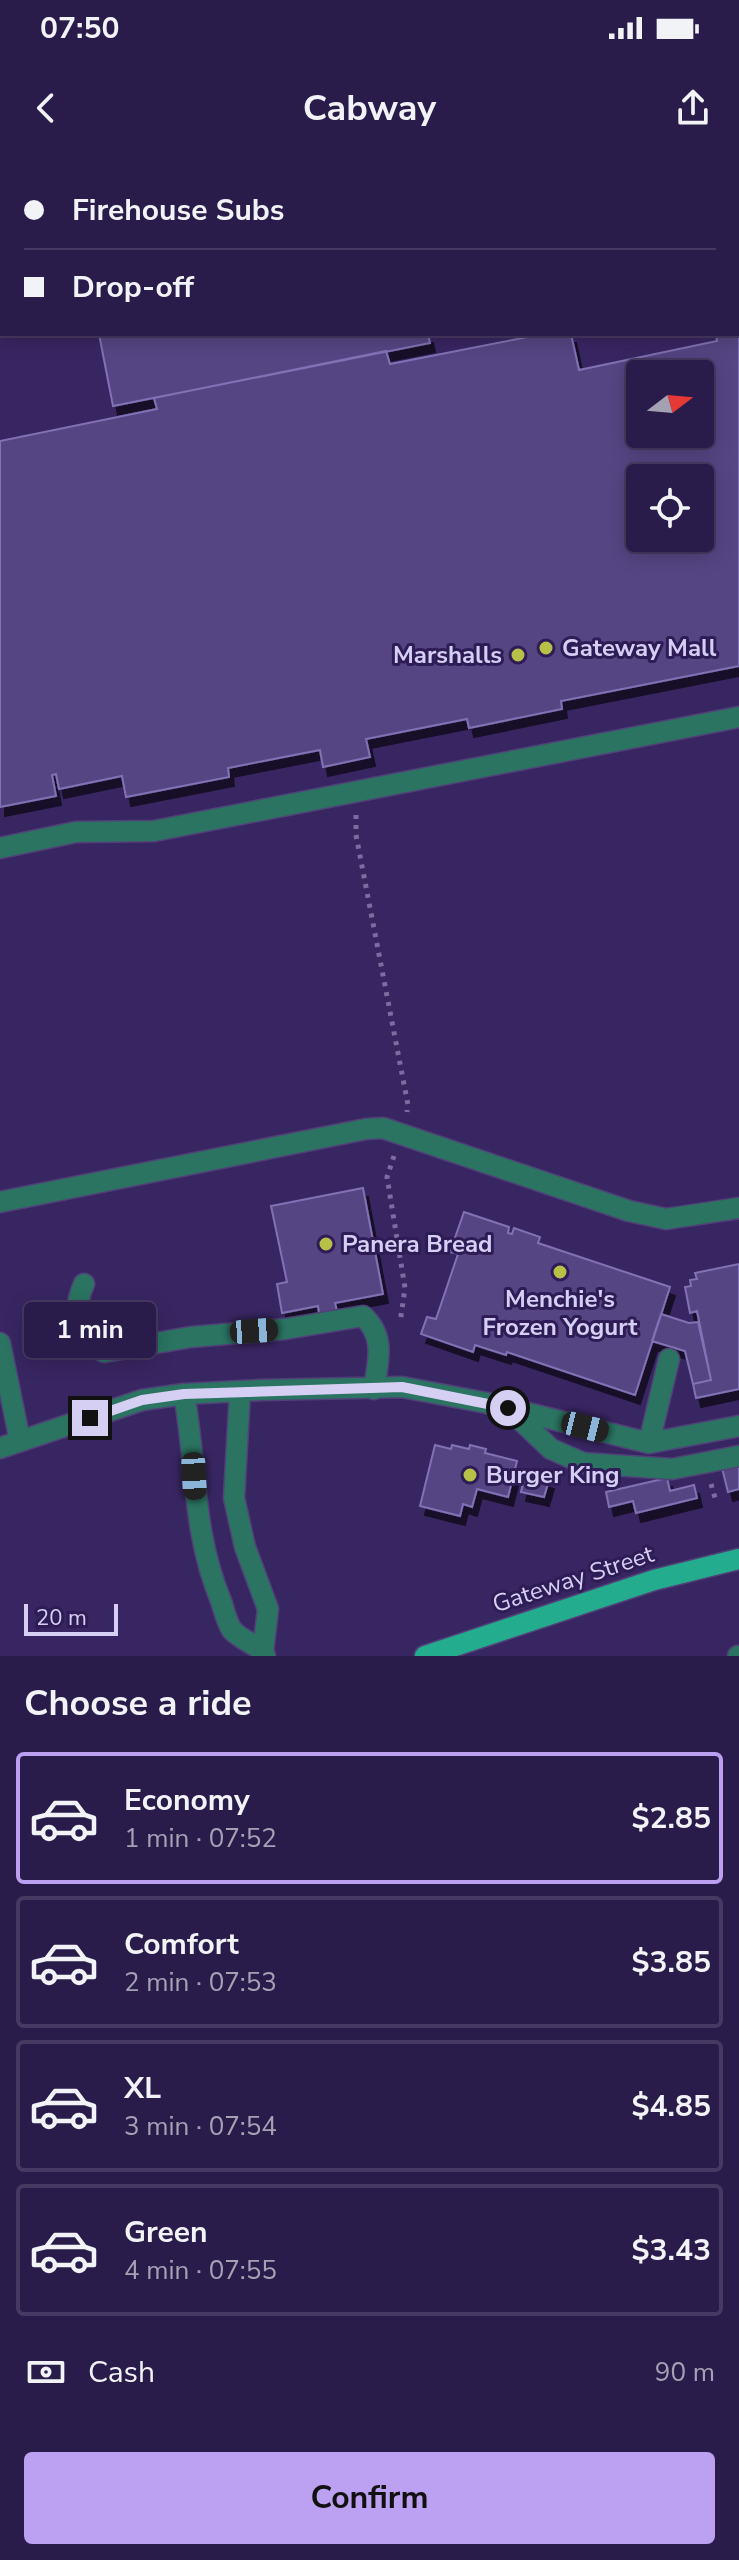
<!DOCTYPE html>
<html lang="en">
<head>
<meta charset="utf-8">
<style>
  body { margin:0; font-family:"Nunito Sans",sans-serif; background:#362954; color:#f1f3f6; height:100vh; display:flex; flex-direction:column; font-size:30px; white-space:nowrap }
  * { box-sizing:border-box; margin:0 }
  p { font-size:26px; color:#a5a1b5 }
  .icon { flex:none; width:44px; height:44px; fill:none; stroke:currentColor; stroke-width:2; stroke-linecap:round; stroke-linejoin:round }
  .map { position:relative; height:1496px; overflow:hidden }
  .sheet { display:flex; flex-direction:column; background:#2a1c4a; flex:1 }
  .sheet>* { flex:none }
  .top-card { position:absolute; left:0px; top:0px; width:740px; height:176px; box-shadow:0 4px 20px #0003,0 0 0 2px #463a62; display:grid; align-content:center; height:176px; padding:0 24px; background:#2a1c4a }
  .needle { width:52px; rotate:74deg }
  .fabs { position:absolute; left:626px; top:200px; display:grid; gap:16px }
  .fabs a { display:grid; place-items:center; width:88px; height:88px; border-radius:8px; background:#2a1c4a; box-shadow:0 4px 20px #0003,0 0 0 2px #463a62; font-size:40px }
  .scale { position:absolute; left:24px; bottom:20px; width:94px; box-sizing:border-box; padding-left:8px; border:4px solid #d5cff3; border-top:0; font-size:22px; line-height:28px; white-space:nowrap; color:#d5cff3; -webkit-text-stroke:6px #2e1c56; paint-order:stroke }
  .end { position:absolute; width:36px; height:36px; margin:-18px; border:10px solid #d5cff3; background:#111; box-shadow:0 0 0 4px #111 }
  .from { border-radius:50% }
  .bubble { position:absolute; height:56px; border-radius:8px; background:#2a1c4a; box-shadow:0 4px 20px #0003,0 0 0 2px #463a62; font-size:26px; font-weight:700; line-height:56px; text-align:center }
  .car { position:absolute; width:24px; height:48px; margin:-24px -12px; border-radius:10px; box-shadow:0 0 6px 2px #0007; background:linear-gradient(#222 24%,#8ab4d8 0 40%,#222 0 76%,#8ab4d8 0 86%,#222 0) }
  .top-card b { display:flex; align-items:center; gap:28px; height:76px; font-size:30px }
  .top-card b+b { border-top:2px solid #463a62 }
  .top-card i { width:20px; height:20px; background:#f1f3f6 }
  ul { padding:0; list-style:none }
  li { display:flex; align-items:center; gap:24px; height:132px; margin:0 16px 12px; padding:0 8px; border:4px solid #463a62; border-radius:8px }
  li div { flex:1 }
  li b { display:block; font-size:30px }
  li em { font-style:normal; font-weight:700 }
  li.selected { border-color:#bca0f2 }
  li>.icon { width:72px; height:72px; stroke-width:1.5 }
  h2 { padding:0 24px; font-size:36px; line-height:96px }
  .pay { display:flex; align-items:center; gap:20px; height:88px; padding:0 24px; font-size:30px }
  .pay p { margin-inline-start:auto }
  .button { display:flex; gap:16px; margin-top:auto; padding:16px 24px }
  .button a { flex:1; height:92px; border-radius:8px; background:#bca0f2; color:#111; font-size:32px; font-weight:700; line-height:92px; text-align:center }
  .status { display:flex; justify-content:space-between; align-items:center; height:56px; padding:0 40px; background:#2a1c4a; direction:ltr }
  .status svg { height:22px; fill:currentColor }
  header { display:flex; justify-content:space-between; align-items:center; height:104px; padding:0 24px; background:#2a1c4a; font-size:36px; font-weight:700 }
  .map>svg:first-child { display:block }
  .building { fill:#544583; stroke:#8072b4; stroke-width:2; fill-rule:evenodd; filter:url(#shadow) }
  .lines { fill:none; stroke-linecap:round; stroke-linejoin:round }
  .minor-casing { stroke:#514179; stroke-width:23 }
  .major-casing { stroke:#514179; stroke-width:23 }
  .path { stroke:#7a6d9f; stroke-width:5; stroke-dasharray:4 6; stroke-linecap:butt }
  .minor { stroke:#2a7461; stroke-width:20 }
  .major { stroke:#24ac8e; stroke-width:20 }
  .route { stroke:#d5cff3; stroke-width:10 }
  .poi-dot { fill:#b8c147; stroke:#2e1c56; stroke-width:3 }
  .labels { text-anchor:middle; stroke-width:6; stroke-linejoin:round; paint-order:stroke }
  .poi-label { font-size:24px; font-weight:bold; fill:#d5cff3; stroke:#2e1c56; text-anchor:start }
  .street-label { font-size:24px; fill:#d5cff3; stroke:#2e1c56 }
</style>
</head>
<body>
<div class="status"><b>07:50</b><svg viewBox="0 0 49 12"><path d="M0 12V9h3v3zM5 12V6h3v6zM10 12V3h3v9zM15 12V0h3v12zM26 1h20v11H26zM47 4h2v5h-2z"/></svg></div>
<header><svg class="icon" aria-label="back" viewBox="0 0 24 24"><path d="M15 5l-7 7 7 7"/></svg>Cabway<svg class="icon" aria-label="share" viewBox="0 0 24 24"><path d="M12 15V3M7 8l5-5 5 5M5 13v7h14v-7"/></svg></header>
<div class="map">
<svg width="739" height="1496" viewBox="0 0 739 1496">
  <defs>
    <filter id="shadow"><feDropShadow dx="5" dy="9" stdDeviation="0" flood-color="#0009"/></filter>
  </defs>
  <rect width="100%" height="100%" fill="#382662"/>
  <!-- building -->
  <path class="building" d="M64,0H401V2H64Z
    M739,105V506L561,541L562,549L469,568L467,559L366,579L370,597L323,607L320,590L228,608L229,617L126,637L122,616L59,629L56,614L52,615L56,636L0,647V281L157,249L154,238L386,191L390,204L543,174H571L579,210L717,181L716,174H738ZM640,214H700V274H640ZM640,318H700V378H640Z
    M99,174H428L430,183L113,246Z
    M363,1028L383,1134L335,1143L338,1155L320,1159L318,1146L282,1153L277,1124L287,1122L271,1046Z
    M464,1052L509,1067L508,1073L512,1074L514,1068L540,1077L538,1083L670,1127L635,1235L507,1192L506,1195L475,1185L473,1192L421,1174L427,1157L436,1159L458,1094L450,1092Z
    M739,1104V1229L696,1238L693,1224L711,1220L697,1151L690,1153L685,1127L691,1126L690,1120L697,1119L695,1113Z
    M661,1154L689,1163L698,1162L711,1220L693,1224L685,1191L652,1181Z
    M435,1285L451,1289L452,1285L469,1289L470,1285L486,1289L485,1293L517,1301L508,1337L477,1329L472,1347L463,1344L460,1356L420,1346Z
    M739,1304V1329L728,1332L722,1308Z
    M525,1314L549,1320L544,1337L521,1332Z
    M667,1318L670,1331L694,1325L697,1338L636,1353L633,1341L609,1347L606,1332Z"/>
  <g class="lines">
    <defs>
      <path id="minor" d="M21,0V2
        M564,0L566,2
        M738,58L739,57
        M0,161L2,159
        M0,688L76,672L154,671L739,557
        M0,1042L366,969L383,968L629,1051L666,1059L739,1048
        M84,1124C72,1151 75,1178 104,1192L191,1177L285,1169L363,1156C386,1177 378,1201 374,1229
        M0,1183L20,1281
        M240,1231L234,1338L245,1387L268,1449L263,1491L265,1496
        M184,1234C197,1306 192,1371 221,1441C224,1450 227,1463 232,1470C239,1478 255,1485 263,1491
        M511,1251L551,1289L583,1303L672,1309L739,1296
        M649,1283L669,1199
        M0,1288L142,1240L184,1234L261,1230L402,1227L487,1243L649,1283L739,1266
        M738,1496H739"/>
      <path id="major" d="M425,1496L654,1420L739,1399"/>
    </defs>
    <!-- minor casing -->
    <use href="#minor" class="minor-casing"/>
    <!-- major casing -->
    <use href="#major" class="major-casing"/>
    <!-- path -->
    <path class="path" d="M0,96L2,106
      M356,655V675L408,945L407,952
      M394,996L387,1017L405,1128L400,1163
      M711,1324L716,1341"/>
    <!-- minor -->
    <use href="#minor" class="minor"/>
    <!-- major -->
    <use href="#major" class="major"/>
  </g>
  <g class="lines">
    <!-- route -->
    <path class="route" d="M90,1258L142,1240L184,1234L402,1227L508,1248"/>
  </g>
  <!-- markers -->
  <g class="poi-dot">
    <circle cx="546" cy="488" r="8"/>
    <circle cx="518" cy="495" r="8"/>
    <circle cx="326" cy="1084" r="8"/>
    <circle cx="560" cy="1112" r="8"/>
    <circle cx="470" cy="1315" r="8"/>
  </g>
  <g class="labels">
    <!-- poi labels -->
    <g class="poi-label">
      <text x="562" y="496">Gateway Mall</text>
      <text x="502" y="503" text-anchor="end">Marshalls</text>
      <text x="342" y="1092">Panera Bread</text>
      <text x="560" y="1147" text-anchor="middle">Menchie's<tspan x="560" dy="28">Frozen Yogurt</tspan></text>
      <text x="486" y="1323">Burger King</text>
    </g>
    <!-- street labels -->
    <g class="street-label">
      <text transform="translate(573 1419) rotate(-18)" y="8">Gateway Street</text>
    </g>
  </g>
</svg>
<div class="fabs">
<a><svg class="needle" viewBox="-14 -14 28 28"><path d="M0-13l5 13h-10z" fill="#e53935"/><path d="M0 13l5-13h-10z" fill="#a5a1b5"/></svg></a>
<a><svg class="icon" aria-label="locate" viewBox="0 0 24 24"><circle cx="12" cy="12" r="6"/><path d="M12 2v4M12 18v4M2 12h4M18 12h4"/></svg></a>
</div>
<div class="scale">20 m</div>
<i class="end from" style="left:508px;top:1248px"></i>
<i class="end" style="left:90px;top:1258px"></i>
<div class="bubble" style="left:24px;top:1142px;width:132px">1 min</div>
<i class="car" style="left:254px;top:1171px;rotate:86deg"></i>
<i class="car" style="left:585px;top:1267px;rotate:104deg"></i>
<i class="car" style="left:194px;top:1316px;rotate:177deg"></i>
<div class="top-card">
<b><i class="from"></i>Firehouse Subs</b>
<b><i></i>Drop-off</b>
</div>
</div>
<section class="sheet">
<h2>Choose a ride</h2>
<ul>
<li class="selected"><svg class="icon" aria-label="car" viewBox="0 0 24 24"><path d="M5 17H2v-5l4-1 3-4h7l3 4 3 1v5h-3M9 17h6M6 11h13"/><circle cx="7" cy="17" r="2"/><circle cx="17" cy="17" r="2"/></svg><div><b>Economy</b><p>1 min · 07:52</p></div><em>$2.85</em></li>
<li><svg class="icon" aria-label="car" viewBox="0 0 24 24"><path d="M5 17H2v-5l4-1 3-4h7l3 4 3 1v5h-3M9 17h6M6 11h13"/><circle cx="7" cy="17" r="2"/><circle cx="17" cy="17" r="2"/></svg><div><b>Comfort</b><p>2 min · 07:53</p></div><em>$3.85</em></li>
<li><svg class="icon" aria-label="car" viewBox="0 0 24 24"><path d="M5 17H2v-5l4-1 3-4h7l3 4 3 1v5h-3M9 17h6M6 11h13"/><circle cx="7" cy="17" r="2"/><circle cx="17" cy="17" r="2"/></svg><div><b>XL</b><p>3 min · 07:54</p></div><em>$4.85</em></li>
<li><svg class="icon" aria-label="car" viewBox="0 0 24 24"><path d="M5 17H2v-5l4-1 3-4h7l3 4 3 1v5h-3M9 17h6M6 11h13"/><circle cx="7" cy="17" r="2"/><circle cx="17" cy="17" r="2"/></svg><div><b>Green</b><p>4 min · 07:55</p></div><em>$3.43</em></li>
</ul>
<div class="pay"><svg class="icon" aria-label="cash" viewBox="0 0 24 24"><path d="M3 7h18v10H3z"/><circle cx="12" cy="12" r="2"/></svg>Cash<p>90 m</p></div>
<div class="button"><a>Confirm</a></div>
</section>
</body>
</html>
